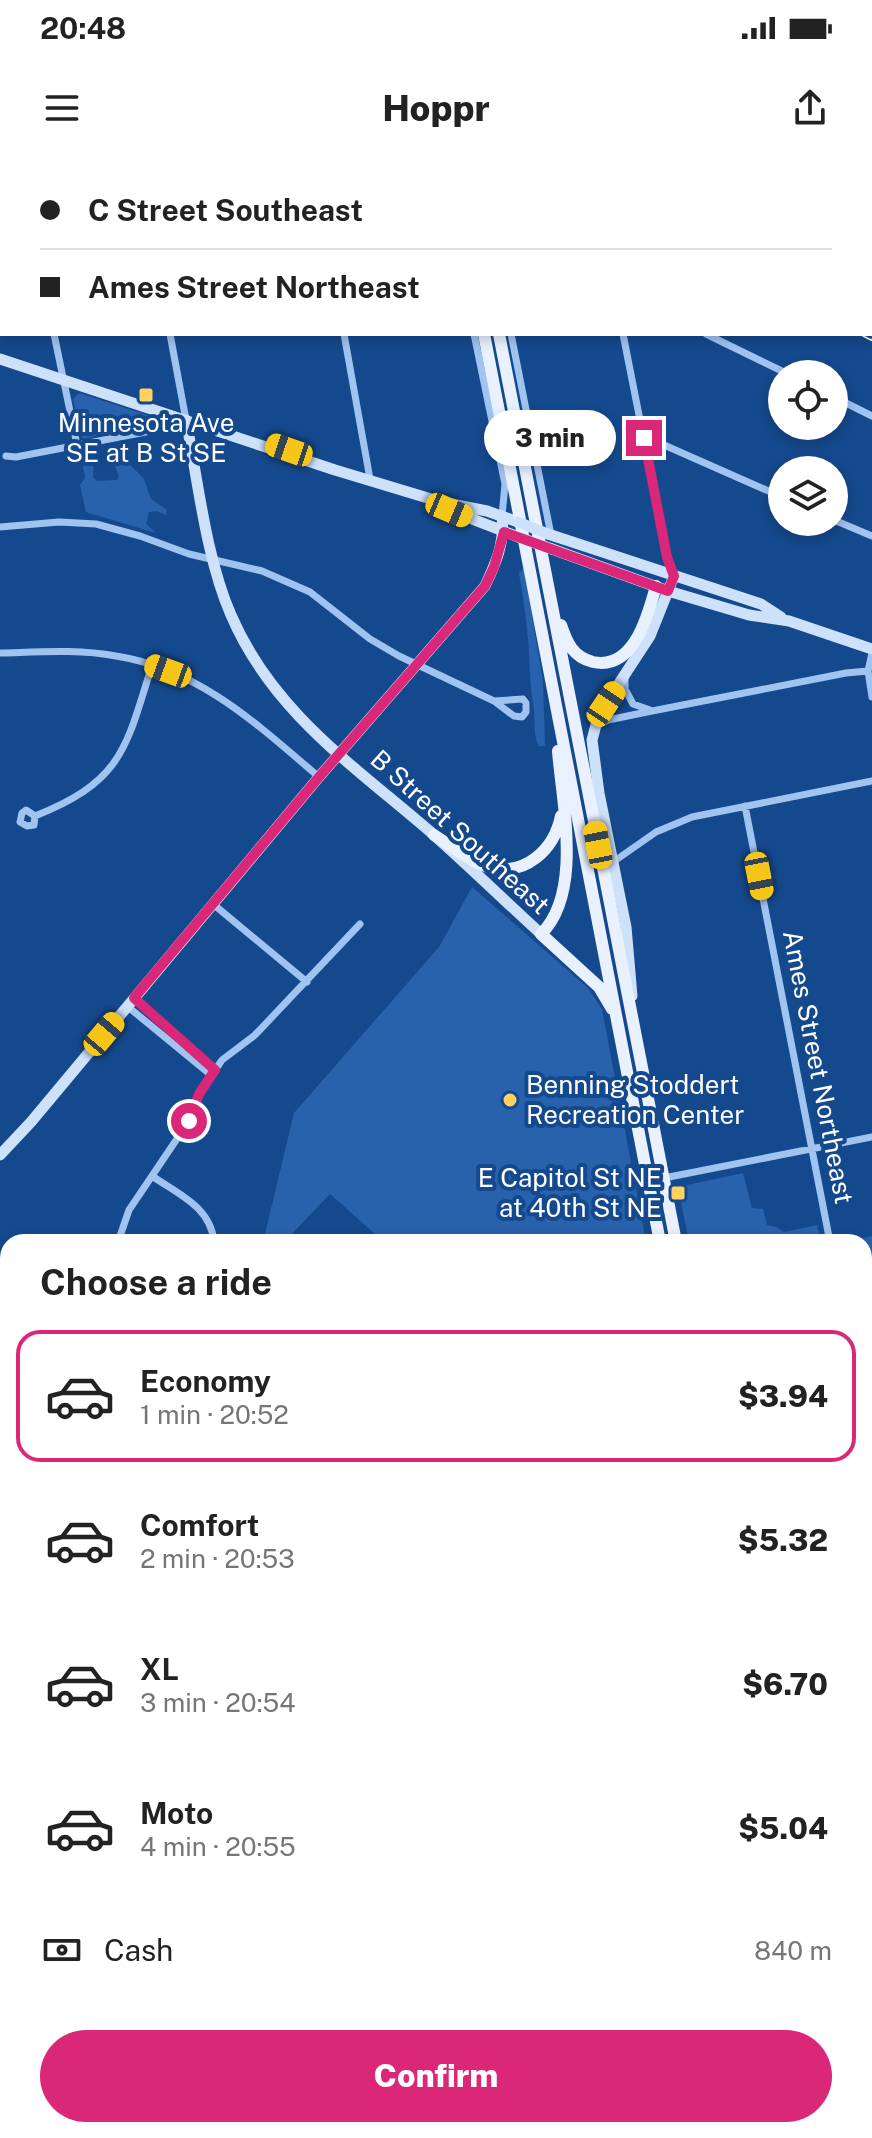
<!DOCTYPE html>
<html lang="en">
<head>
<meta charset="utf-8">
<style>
  body { margin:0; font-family:"Public Sans",sans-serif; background:#f6f6f6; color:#222; height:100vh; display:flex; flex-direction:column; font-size:30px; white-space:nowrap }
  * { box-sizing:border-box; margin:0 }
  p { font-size:26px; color:#767676 }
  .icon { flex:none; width:44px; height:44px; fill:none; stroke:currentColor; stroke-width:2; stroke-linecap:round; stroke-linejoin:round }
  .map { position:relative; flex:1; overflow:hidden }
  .details { position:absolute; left:0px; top:1074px; width:872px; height:904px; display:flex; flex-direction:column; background:#fff; border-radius:24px 24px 0 0; box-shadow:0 4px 12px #0003 }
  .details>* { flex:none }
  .guide { position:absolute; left:0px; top:0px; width:872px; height:176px; box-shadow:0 4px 12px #0003; display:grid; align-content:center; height:176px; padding:0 40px; background:#fff }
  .fabs { position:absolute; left:768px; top:200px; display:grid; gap:16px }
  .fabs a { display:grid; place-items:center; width:80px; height:80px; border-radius:50%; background:#fff; box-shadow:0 4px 12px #0003; font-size:40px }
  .end { position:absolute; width:36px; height:36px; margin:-18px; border:10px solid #db2777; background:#fff; box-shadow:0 0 0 4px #fff }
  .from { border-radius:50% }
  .bubble { position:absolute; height:56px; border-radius:28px; background:#fff; box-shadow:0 4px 12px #0003; font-size:26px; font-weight:800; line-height:56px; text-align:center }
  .car { position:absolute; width:24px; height:48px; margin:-24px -12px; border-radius:10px; box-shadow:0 0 6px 2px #0007; background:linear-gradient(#f5c518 24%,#345 0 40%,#f5c518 0 76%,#345 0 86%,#f5c518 0) }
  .guide b { display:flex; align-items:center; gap:28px; height:76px; font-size:30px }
  .guide b+b { border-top:2px solid #e0e0e0 }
  .guide i { width:20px; height:20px; background:#222 }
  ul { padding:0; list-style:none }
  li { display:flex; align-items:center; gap:24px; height:132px; margin:0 16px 12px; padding:0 24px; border:4px solid transparent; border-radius:24px }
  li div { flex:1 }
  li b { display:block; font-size:30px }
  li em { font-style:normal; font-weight:800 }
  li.current { border-color:#db2777 }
  li>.icon { width:72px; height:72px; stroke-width:1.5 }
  h2 { padding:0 40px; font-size:36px; line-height:96px }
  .pay { display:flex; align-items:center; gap:20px; height:88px; padding:0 40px; font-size:30px }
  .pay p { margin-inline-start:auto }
  .action { display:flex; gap:16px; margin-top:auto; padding:16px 40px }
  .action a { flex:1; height:92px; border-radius:48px; background:#db2777; color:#fff; font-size:32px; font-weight:800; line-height:92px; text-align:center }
  .status { display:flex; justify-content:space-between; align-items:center; height:56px; padding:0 40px; background:#fff; direction:ltr }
  .status svg { height:22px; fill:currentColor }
  header { display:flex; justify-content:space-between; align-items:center; height:104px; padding:0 40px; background:#fff; font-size:36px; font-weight:800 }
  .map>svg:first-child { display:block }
  .green { fill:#2862ac }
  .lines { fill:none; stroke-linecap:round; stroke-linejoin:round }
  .street { stroke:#a0c3f0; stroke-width:7 }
  .secondary { stroke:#cee1fb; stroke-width:11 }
  .primary { stroke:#e9f1ff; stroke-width:12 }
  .highway { stroke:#fff; stroke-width:14 }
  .rail-casing { stroke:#fff; stroke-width:6 }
  .rail { stroke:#15498d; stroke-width:3; stroke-dasharray:9; stroke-linecap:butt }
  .secondary-bridge { stroke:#cee1fb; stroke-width:11 }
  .route { stroke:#db2777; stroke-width:10 }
  .poi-dot { fill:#ffd25f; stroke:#15498d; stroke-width:3 }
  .labels { text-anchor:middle; stroke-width:8; stroke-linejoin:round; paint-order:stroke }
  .poi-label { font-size:26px; fill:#fff; stroke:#15498d }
  .street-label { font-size:26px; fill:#fff; stroke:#15498d }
</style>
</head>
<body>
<div class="status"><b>20:48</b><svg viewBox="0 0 49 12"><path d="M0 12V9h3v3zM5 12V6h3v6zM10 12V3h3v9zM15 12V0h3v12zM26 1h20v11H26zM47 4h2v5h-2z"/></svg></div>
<header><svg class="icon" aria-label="menu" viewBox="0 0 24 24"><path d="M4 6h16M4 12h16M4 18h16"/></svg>Hoppr<svg class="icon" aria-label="share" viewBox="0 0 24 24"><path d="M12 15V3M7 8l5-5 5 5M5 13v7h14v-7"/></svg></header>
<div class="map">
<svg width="872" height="1978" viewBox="0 0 872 1978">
  <rect width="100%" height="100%" fill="#15498d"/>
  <!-- green -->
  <path class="green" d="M79,233L153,257L155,262L83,279L73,239Z
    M117,291L144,319L151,339L167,350L166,355L157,351L149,352L146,364L156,373L86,352L80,325L85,318L82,300L89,298L94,300L93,317L97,321L117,320L119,317L111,295Z
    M524,408L543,521L545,586H539C532,574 536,557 533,544C529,519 530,494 527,469C525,450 522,432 519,413Z
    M472,727L588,828L602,849L646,1082H384L330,1034L284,1082H263L294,953L439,787Z
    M743,1013L752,1048L763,1049L767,1065L776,1067L784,1072L817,1065L822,1082H689L678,1027Z
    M872,1076V1169L864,1165V1082H844Z
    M8,1386V1552L0,1558V1388Z
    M8,1952V1970H337V1978H0V1954Z"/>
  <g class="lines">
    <!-- street -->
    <path class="street" d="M20,0V2
      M136,0L137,2
      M312,0V2
      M440,0V2
      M478,0V2
      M54,174L77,285
      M344,174L370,319
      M474,174L505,324L502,356
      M511,174L551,375
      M623,174L667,397L673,414
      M706,174L788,214
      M834,237L872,256
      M644,278L655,281L782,337
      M6,296L16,297L161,269L186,260L170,174
      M834,360L872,376
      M0,367L59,362L96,364L140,376L189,394L262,411L310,432L370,479L399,496L494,541L514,556L522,557L526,552V543L523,539L494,541
      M0,493C39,492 78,489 116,496C199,509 258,565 319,617
      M872,493L868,511L872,537
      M625,516V529L633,544L650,550
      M596,566L608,560L652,551L846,513L868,511
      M745,646L830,1082
      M35,656L26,650L22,653L20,662L27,666L34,665L35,656C123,621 126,588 152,505
      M613,702L656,672L692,657L872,621
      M213,744L307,822
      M134,838L215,910
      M127,846L211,915
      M152,1016C178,1034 211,1047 214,1082
      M664,1018L872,977
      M118,1082L129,1050L189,961L199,934L222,900L255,875L360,764
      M869,1285L872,1302
      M0,1331L8,1366
      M0,1379L8,1376
      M0,1570L8,1564
      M0,1739L8,1734
      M367,1970L368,1978
      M517,1970L519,1978
      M641,1970L642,1978"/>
    <!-- secondary -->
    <path class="secondary" d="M0,199L335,310L441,342L487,351L518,362
      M186,260C198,321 206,398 231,455C273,553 356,607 434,675C470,707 505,741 541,774
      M442,343L449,350L521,378
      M548,374L761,444L781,457
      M552,389L668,431L749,455L789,461L872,489
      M632,836L626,767L599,633L592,580L599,554L650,476L674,416
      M0,995L31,962L319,617L485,426C496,403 505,382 502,356
      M0,1849L8,1851
      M740,1970L749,1978"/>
    <!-- primary -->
    <path class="primary" d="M450,0V2
      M465,0L466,2
      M484,174L660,1082
      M499,174L676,1082
      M561,465C567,483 573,497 593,502C634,511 648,455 656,426
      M558,591C562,643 583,733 541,774L599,827L612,849
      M434,675C451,686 469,701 488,707C525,717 554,690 561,656
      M823,1970L824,1978
      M857,1970L859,1978"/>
    <!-- highway -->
    <path class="highway" d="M750,0L754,2
      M780,0L784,2
      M870,45L872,46
      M870,61L872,62"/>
    <defs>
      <path id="rail" d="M527,0L531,2
        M599,0L603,2
        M870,130L872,131
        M864,174L872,178"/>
    </defs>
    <!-- rail casing -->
    <use href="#rail" class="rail-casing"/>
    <!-- rail -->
    <use href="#rail" class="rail"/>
    <!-- secondary-bridge -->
    <path class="secondary-bridge" d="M518,362L548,374
      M521,378L552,389"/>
  </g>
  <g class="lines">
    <!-- route -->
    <path class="route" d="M189,961L199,934L215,910L134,838L319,617L485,426L494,407L504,372L668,431L674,416L667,397L644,278"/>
  </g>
  <!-- markers -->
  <g class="poi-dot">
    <rect x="138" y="227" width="16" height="16" rx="4"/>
    <circle cx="510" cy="940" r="8"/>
    <rect x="670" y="1025" width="16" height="16" rx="4"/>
  </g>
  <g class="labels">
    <!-- poi labels -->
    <g class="poi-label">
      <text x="146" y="272">Minnesota Ave<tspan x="146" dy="30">SE at B St SE</tspan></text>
      <text x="526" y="934" text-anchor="start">Benning Stoddert<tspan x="526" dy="30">Recreation Center</tspan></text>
      <text x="662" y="1027" text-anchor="end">E Capitol St NE<tspan x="662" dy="30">at 40th St NE</tspan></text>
    </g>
    <!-- street labels -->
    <g class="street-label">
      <text transform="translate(460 672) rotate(42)" y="9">B Street Southeast</text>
      <text transform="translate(818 907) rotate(79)" y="9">Ames Street Northeast</text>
    </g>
  </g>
</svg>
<div class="fabs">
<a><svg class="icon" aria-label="locate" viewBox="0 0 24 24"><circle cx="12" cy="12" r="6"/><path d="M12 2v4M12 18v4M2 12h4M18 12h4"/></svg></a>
<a><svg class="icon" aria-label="layers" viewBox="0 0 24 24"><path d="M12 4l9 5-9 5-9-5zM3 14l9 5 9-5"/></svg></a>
</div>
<i class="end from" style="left:189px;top:961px"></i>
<i class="end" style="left:644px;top:278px"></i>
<div class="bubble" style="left:484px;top:250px;width:132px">3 min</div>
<i class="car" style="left:289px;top:290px;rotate:289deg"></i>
<i class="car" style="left:449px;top:350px;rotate:113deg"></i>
<i class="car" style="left:168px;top:511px;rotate:290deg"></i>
<i class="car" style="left:606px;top:544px;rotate:34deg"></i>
<i class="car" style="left:598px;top:685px;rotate:349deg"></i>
<i class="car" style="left:759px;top:716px;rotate:169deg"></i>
<i class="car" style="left:104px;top:874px;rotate:40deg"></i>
<div class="guide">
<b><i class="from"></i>C Street Southeast</b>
<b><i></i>Ames Street Northeast</b>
</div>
<section class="details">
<h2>Choose a ride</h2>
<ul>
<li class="current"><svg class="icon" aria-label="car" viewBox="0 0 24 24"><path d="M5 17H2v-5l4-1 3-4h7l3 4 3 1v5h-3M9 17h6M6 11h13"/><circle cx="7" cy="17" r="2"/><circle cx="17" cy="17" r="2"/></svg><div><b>Economy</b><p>1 min · 20:52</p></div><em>$3.94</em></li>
<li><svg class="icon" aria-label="car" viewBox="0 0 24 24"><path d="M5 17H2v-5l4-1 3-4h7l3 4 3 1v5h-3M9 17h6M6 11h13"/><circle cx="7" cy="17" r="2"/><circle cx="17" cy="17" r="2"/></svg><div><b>Comfort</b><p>2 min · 20:53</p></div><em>$5.32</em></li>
<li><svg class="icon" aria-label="car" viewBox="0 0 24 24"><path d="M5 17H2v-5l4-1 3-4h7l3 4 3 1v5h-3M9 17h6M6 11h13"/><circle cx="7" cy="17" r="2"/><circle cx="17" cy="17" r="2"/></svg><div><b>XL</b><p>3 min · 20:54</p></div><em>$6.70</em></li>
<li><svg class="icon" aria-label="car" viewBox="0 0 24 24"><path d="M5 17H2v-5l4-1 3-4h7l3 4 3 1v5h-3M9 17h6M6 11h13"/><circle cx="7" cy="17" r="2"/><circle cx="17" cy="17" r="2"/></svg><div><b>Moto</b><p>4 min · 20:55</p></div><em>$5.04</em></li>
</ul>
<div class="pay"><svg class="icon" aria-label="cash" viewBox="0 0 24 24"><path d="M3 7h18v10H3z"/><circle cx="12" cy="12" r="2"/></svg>Cash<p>840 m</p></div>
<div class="action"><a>Confirm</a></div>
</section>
</div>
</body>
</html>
